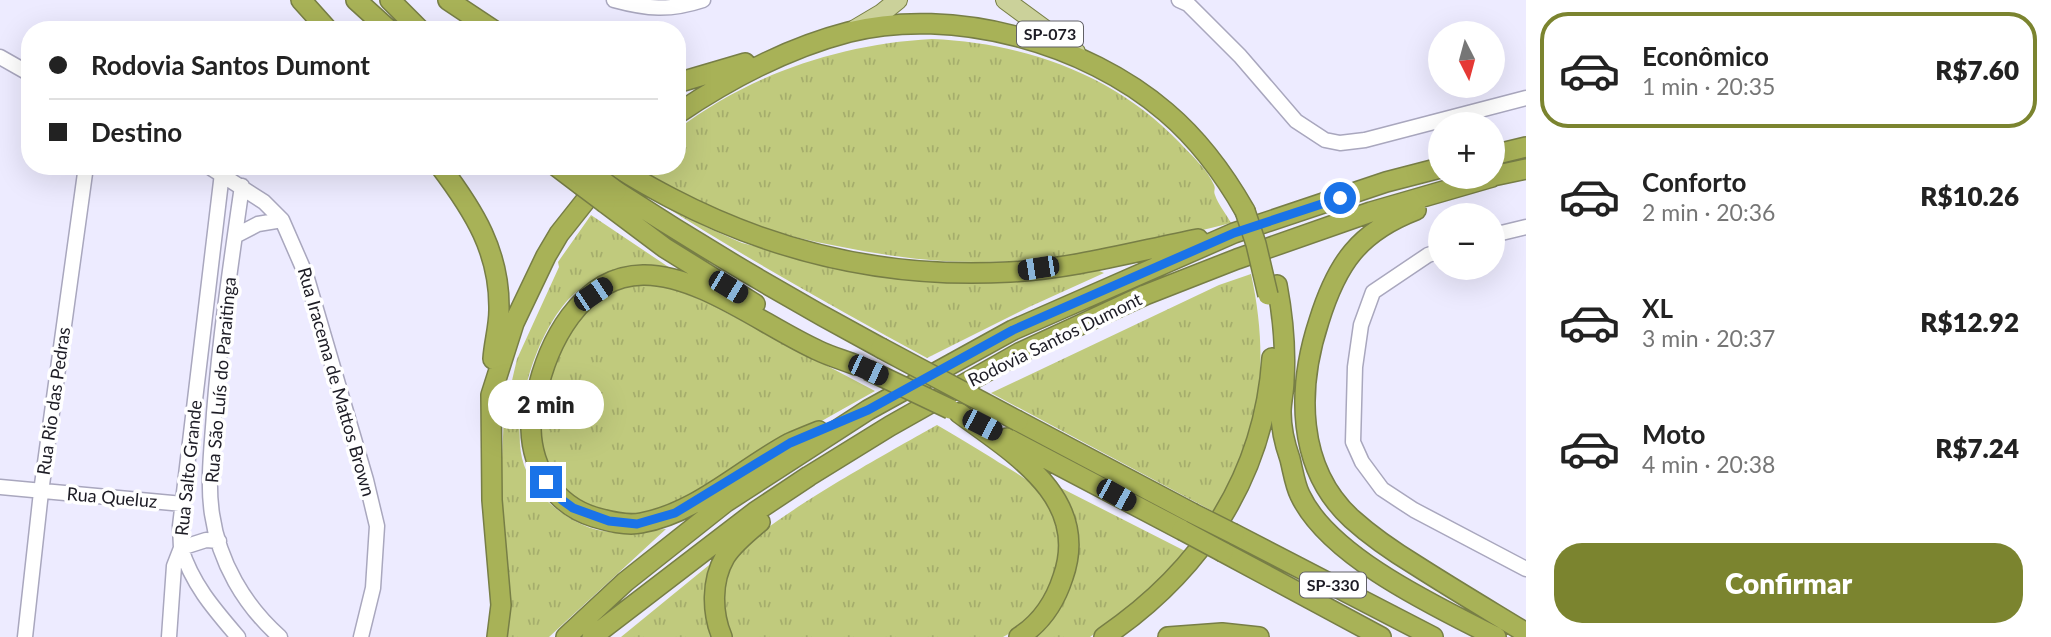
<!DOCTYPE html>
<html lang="pt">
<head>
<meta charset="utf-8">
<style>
  body { margin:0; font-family:Lato,sans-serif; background:#f2f2f2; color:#222; height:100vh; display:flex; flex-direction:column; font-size:26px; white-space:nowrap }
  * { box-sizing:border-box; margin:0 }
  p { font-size:23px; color:#767676 }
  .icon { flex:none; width:38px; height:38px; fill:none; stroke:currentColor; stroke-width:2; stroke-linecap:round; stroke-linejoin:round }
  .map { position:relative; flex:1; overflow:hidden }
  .sheet { display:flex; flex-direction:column; background:#fff; width:525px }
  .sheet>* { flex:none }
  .hud { position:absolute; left:21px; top:21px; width:665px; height:154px; border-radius:28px; box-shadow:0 7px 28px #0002; display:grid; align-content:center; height:154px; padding:0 28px; background:#fff }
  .needle { width:46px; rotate:174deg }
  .controls { position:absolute; left:1428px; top:21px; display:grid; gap:14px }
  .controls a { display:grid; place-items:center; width:77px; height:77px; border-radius:50%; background:#fff; box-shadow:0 7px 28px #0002; font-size:35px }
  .end { position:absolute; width:32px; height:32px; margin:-16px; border:9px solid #1a73e8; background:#fff; box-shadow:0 0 0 4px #fff }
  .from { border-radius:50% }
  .bubble { position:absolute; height:49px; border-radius:24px; background:#fff; box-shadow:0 7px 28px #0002; font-size:23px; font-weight:800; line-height:49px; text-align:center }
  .car { position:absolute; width:21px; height:42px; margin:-21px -10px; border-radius:9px; box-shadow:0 0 5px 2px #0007; background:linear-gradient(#222 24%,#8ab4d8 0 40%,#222 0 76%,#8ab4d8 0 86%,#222 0) }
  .hud b { display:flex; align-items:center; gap:24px; height:66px; font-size:26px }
  .hud b+b { border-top:2px solid #e0e0e0 }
  .hud i { width:18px; height:18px; background:#222 }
  ul { padding:12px 0 0; list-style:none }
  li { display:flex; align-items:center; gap:21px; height:116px; margin:0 14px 10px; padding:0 14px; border:4px solid transparent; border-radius:28px }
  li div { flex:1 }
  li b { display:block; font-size:26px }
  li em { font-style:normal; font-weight:800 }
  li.selected { border-color:#7b842f }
  li>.icon { width:63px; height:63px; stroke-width:1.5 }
  .primary-button { display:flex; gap:14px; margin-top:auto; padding:14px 28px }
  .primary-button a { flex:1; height:80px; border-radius:28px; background:#7b842f; color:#fff; font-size:28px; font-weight:800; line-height:80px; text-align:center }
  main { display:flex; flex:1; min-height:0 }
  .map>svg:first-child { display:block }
  .grass { fill:url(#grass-tufts) }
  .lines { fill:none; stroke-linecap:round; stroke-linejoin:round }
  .minor-casing { stroke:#a9a7be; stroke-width:17 }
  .major-casing { stroke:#777e46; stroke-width:20 }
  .highway-casing { stroke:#777e46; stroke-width:22 }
  .minor { stroke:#fff; stroke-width:14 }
  .major { stroke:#cbd19a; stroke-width:18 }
  .highway { stroke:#a8b257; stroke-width:19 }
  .highway-bridge-casing { stroke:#777e46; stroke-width:22; stroke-linecap:butt }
  .highway-bridge { stroke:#a8b257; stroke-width:19 }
  .route { stroke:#1a73e8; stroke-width:9 }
  .labels { text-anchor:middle; stroke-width:7; stroke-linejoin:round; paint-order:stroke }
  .shield { fill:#fff; stroke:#616066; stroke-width:2 }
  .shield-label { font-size:16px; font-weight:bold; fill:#1d1c25 }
  .street-label { font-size:18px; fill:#1d1c25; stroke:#fff }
</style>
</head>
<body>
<main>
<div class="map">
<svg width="1526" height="637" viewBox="0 0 1526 637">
  <defs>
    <pattern id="grass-tufts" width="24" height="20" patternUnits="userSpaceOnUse" patternTransform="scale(1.75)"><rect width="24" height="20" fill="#c0ca7d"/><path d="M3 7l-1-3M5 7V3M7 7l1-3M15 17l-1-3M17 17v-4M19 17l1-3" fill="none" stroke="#a5ad6c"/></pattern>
  </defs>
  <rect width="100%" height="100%" fill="#edebff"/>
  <!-- grass -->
  <path class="grass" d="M932,39C1025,43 1114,74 1180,143C1191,155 1208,170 1214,185C1216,190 1213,190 1215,195C1218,204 1226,214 1231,223C1147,244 1061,263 974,262C928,262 882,255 837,246C805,240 774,233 744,222C707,210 668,187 633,170L636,166H677V130C750,74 840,44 932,39Z
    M672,208L706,227L742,243L835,266L1097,270L1104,273L1029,307L927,358C839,310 753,262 669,209Z
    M591,215L676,272C654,275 633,278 612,280C605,281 596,281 590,283C542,305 507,417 524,465C532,487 548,505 568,517C589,531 615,535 640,533C649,532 657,529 666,529L549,637H506L501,480L504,415L517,359L559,267L558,262Z
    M1251,274C1265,337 1265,404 1241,465C1235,481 1224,497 1216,513L991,393L1219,285Z
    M640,284L670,287L708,303L875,391L674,504L625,519L574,504L538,453L543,383L583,309L620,287Z
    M937,425C956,436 974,447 992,458C1007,468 1023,475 1036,488C1058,513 1065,552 1054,584C1046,606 1023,626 1003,637H729C724,610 719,590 731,563C744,531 900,446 937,425Z
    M1061,488L1185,551L1160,580L1122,614L1090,637H1031L1064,596Z
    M714,561C707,588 704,609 710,637H621Z"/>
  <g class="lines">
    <defs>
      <path id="minor" d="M614,0C647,9 670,11 703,0
        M1179,0L1188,4L1240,56L1296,121L1325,140L1340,143L1365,140L1526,98
        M0,57L30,74
        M208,166L264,202L282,220L306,275L366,480L377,526L373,588L361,637
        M242,186C231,262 220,337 214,413C212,446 207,481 212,514C219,562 244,605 280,637
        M1493,235L1526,227
        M235,236L258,224L282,220
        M1440,251L1428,255L1373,292L1361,325L1355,367L1353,442L1362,462L1382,489L1414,510L1526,569
        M0,487L183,504
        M181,548C192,584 214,609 238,637
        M181,548L206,540L219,541
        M25,637L41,492L86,166
        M169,637L174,566L181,548L180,526L222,173"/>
      <path id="major" d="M1005,0L1076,52
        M855,29L882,13L898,0"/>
      <path id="highway" d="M301,0L328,30
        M356,0L389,30
        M390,0L420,30
        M448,0L493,30
        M677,83L745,63
        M677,114C729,79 787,48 849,32C953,6 1086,43 1166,112C1199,140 1224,174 1245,211
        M1493,155L1526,147
        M440,166C474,211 500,252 499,310C499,327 494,343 493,359
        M556,166L581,185
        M616,166C633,178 652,188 671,198C778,254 889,279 1010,272C1072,269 1137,251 1198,239
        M1493,176L1526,169
        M616,191C702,247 790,299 881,348
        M605,203L665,248L755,304
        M1416,210C1359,232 1337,263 1319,321C1297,388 1296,468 1352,519C1372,537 1394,552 1417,566C1453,589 1490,611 1526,633
        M1277,285C1283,317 1286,347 1284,380C1284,391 1281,402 1281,412C1281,428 1285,445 1290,459C1293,471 1295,485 1300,495C1329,557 1437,607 1496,637
        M959,413C1013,453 1091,498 1063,577C1055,602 1041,623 1019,637
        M1018,421L1192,513
        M819,431C809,435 799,439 790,443C741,469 697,513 641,523C626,526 608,521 594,517C555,505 532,469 531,429C531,419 534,407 536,397C547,344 580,276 643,275C699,274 766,327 817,350C829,356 843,360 856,365
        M1007,438L1182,530
        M1234,534L1433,637
        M1223,552L1381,637
        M497,637L501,605L492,500L491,395L514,323L546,256L559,234L601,181
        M566,637L625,582L726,502L868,410L1013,330L1234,233L1386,182L1440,168
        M592,637L755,512L809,476L890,426L1019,353L1145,295L1237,259L1371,212L1492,177
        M722,637C712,613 711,581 725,557C733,544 748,532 760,522
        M1104,637C1201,571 1264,477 1272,358
        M1168,637L1222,633L1259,637"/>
    </defs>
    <!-- minor casing -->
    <use href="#minor" class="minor-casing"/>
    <!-- major casing -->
    <use href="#major" class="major-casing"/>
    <!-- highway casing -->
    <use href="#highway" class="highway-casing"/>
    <!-- minor -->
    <use href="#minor" class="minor"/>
    <!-- major -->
    <use href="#major" class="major"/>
    <!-- highway -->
    <use href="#highway" class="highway"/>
    <defs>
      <path id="highway-bridge" d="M589,171L616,191
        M581,185L605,203
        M1245,211L1256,244L1268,295
        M881,348L1018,421
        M868,370L950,409
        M1192,513L1234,534
        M1182,530L1223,552"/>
    </defs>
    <!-- highway-bridge casing -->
    <use href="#highway-bridge" class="highway-bridge-casing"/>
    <!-- highway-bridge -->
    <use href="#highway-bridge" class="highway-bridge"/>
  </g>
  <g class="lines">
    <!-- route -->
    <path class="route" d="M546,482L562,500L573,508L609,521L637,524L675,513L790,443L868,410L1013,330L1234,233L1340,198"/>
  </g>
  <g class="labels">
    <!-- shield labels -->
    <g class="shield">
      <rect x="1017" y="21.5" width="66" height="25" rx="5"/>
      <rect x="1300" y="572.5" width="66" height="25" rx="5"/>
    </g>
    <g class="shield-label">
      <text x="1050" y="40">SP-073</text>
      <text x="1333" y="591">SP-330</text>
    </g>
    <!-- street labels -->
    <g class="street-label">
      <text transform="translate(1055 340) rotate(-26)" y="6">Rodovia Santos Dumont</text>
      <text transform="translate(221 380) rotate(-85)" y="6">Rua São Luís do Paraitinga</text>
      <text transform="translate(336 382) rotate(74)" y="6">Rua Iracema de Mattos Brown</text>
      <text transform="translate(54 401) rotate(-82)" y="6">Rua Rio das Pedras</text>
      <text transform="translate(189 468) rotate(-84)" y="6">Rua Salto Grande</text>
      <text transform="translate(112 498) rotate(5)" y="6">Rua Queluz</text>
    </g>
  </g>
</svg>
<div class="controls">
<a><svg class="needle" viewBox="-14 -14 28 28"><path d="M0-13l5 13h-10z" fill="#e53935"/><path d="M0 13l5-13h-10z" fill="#767676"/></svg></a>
<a>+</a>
<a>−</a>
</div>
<i class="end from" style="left:1340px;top:198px"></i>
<i class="end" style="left:546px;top:482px"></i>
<div class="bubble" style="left:488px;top:380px;width:116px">2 min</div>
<i class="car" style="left:1038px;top:268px;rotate:261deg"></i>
<i class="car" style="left:728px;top:287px;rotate:121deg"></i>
<i class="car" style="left:593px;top:294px;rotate:56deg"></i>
<i class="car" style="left:868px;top:370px;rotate:115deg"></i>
<i class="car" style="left:982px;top:425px;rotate:117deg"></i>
<i class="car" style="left:1116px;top:495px;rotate:119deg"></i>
<div class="hud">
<b><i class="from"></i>Rodovia Santos Dumont</b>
<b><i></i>Destino</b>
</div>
</div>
<section class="sheet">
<ul>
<li class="selected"><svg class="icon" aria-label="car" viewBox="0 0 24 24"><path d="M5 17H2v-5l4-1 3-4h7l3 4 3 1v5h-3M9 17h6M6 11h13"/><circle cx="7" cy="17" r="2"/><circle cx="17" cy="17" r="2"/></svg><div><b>Econômico</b><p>1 min · 20:35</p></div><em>R$7.60</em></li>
<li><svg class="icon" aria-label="car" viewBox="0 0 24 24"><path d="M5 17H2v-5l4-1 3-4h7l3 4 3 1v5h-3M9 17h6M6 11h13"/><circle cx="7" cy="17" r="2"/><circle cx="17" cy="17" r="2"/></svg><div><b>Conforto</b><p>2 min · 20:36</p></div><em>R$10.26</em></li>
<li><svg class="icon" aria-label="car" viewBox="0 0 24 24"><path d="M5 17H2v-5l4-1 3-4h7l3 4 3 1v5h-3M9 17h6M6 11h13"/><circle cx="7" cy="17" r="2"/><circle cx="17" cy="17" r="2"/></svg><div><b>XL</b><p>3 min · 20:37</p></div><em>R$12.92</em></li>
<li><svg class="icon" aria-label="car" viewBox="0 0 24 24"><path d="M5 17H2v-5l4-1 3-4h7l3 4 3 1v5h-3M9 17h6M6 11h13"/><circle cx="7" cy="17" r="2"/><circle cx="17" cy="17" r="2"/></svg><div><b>Moto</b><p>4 min · 20:38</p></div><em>R$7.24</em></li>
</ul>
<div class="primary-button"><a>Confirmar</a></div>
</section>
</main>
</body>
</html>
